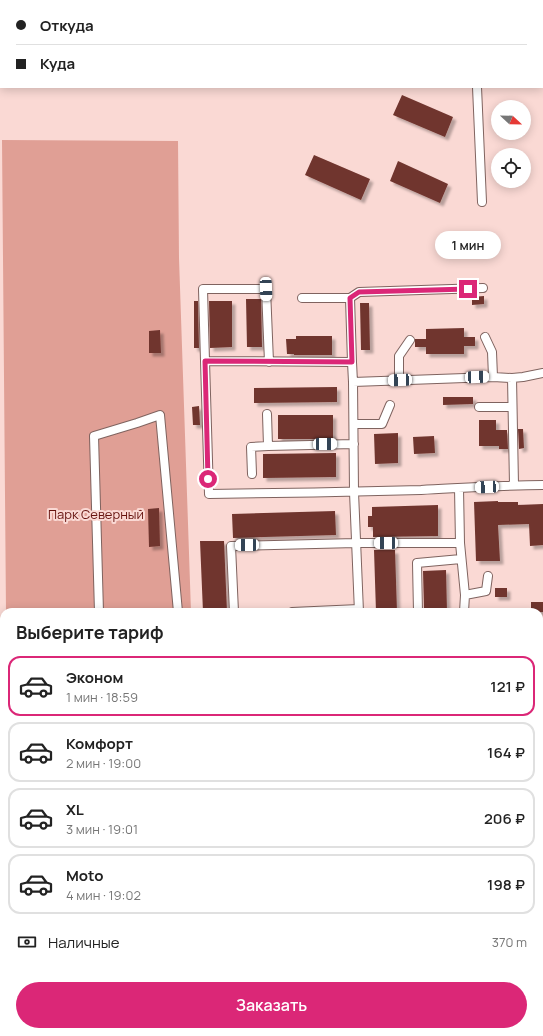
<!DOCTYPE html>
<html lang="ru">
<head>
<meta charset="utf-8">
<style>
  body { margin:0; font-family:Manrope,sans-serif; background:#f2f2f2; color:#222; height:100vh; display:flex; flex-direction:column; font-size:15px; white-space:nowrap }
  * { box-sizing:border-box; margin:0 }
  p { font-size:13px; color:#767676 }
  .icon { flex:none; width:22px; height:22px; fill:none; stroke:currentColor; stroke-width:2; stroke-linecap:round; stroke-linejoin:round }
  .map { position:relative; flex:1; overflow:hidden }
  .details { position:absolute; left:0px; top:608px; width:543px; height:428px; display:flex; flex-direction:column; background:#fff; border-radius:12px 12px 0 0; box-shadow:0 2px 10px #0003 }
  .details>* { flex:none }
  .banner { position:absolute; left:0px; top:0px; width:543px; height:88px; box-shadow:0 2px 10px #0003; display:grid; align-content:center; height:88px; padding:0 16px; background:#fff }
  .needle { width:26px; rotate:112deg }
  .tools { position:absolute; left:491px; top:100px; display:grid; gap:8px }
  .tools a { display:grid; place-items:center; width:40px; height:40px; border-radius:50%; background:#fff; box-shadow:0 2px 10px #0003; font-size:20px }
  .end { position:absolute; width:18px; height:18px; margin:-9px; border:5px solid #db2777; background:#fff; box-shadow:0 0 0 2px #fff }
  .from { border-radius:50% }
  .bubble { position:absolute; height:28px; border-radius:14px; background:#fff; box-shadow:0 2px 10px #0003; font-size:13px; font-weight:600; line-height:28px; text-align:center }
  .car { position:absolute; width:12px; height:24px; margin:-12px -6px; border-radius:5px; box-shadow:0 0 3px 1px #0007; background:linear-gradient(#fff 24%,#345 0 40%,#fff 0 76%,#345 0 86%,#fff 0) }
  .banner b { display:flex; align-items:center; gap:14px; height:38px; font-size:15px }
  .banner b+b { border-top:1px solid #e0e0e0 }
  .banner i { width:10px; height:10px; background:#222 }
  ul { padding:0; list-style:none }
  li { display:flex; align-items:center; gap:12px; height:60px; margin:0 8px 6px; padding:0 8px; border:2px solid #e0e0e0; border-radius:12px }
  li div { flex:1 }
  li b { display:block; font-size:15px }
  li em { font-style:normal; font-weight:600 }
  li.current { border-color:#db2777 }
  li>.icon { width:36px; height:36px; stroke-width:1.5 }
  h2 { padding:0 16px; font-size:18px; line-height:48px }
  .pay { display:flex; align-items:center; gap:10px; height:44px; padding:0 16px; font-size:15px }
  .pay p { margin-inline-start:auto }
  .button { display:flex; gap:8px; margin-top:auto; padding:8px 16px }
  .button a { flex:1; height:46px; border-radius:24px; background:#db2777; color:#fff; font-size:16px; font-weight:600; line-height:46px; text-align:center }
  .map>svg:first-child { display:block }
  .green { fill:#e09f95 }
  .building { fill:#70352e; filter:url(#shadow) }
  .lines { fill:none; stroke-linecap:round; stroke-linejoin:round }
  .minor-casing { stroke:#7f635f; stroke-width:10 }
  .major-casing { stroke:#ac7169; stroke-width:12 }
  .path { stroke:#8a7471; stroke-width:1.5; stroke-dasharray:3 2; stroke-linecap:butt }
  .minor { stroke:#fff; stroke-width:8 }
  .major { stroke:#fbc8c1; stroke-width:11 }
  .route { stroke:#db2777; stroke-width:5 }
  .labels { text-anchor:middle; stroke-width:4; stroke-linejoin:round; paint-order:stroke }
  .park-label { font-size:13px; fill:#66130f; stroke:#fad9d4 }
</style>
</head>
<body>
<div class="map">
<svg width="543" height="1036" viewBox="0 0 543 1036">
  <defs>
    <filter id="shadow"><feDropShadow dx="3.5" dy="3.5" stdDeviation="1" flood-color="#0004"/></filter>
  </defs>
  <rect width="100%" height="100%" fill="#fad9d4"/>
  <!-- green -->
  <path class="green" d="M2,140L178,141L179,258L191,612H6Z
    M0,769H4V1032H464V1036H0Z"/>
  <!-- building -->
  <path class="building" d="M402,95L453,117L445,137L393,115Z
    M314,155L370,179L361,200L305,175Z
    M398,161L448,184L440,203L390,181Z
    M484,296V304L472,305V297Z
    M246,299H261L262,347H247Z
    M194,301H198L199,348H194Z
    M209,301H232V347L210,348Z
    M360,303H369L370,350H361Z
    M464,328V337H475V346H464V354H426V347H415V339H426V329Z
    M160,330L161,353H149V331Z
    M296,336H332V355H294V354H287L286,339H296Z
    M337,387V402L254,403V388Z
    M443,397H473V404L443,405Z
    M199,406L200,425H193L192,407Z
    M278,415H333V439H278Z
    M479,420H496V430H507L508,449H499V446H479Z
    M518,429H523L524,448L519,449Z
    M398,433V463L375,464L374,434Z
    M434,436L435,453L414,454L413,437Z
    M336,453V477L263,478V454Z
    M498,501V502H518V505L543,504V545L530,546L529,524L498,525L500,561H476L474,502Z
    M438,505V536L373,537V527H368V516H372V507Z
    M159,508L160,546L149,547L148,509Z
    M335,511L336,535L233,538L232,514Z
    M200,541H224L227,612H203Z
    M374,550H395L397,612H376Z
    M446,570L447,612H424L423,571Z
    M495,588H507V597H495Z
    M531,602H543V612H531Z"/>
  <g class="lines">
    <defs>
      <path id="minor" d="M289,0V1
        M477,87L482,202
        M302,298H350L359,292L483,288
        M350,298L352,362L353,382L354,492L359,612
        M485,337L492,352L493,377
        M205,361L203,289H266L269,362
        M352,362L205,361L209,494C280,493 350,492 421,490C462,488 502,485 543,485
        M399,378V356L410,340
        M512,378L523,377L543,373
        M353,382L493,377L512,378L514,485
        M479,407H512
        M267,414L268,446
        M354,424H382L390,405
        M252,474L251,447L268,446L354,444
        M459,488L460,543L465,595L464,612
        M465,595L486,591L488,576
        M99,612L94,436L137,423L160,415L178,612
        M234,612L231,546L356,543H460
        M292,612L359,609
        M418,612L417,563L461,559
        M539,659H543
        M539,835L543,838
        M470,1032L471,1036"/>
      <path id="major" d="M0,746H4
        M539,754L543,753"/>
    </defs>
    <!-- minor casing -->
    <use href="#minor" class="minor-casing"/>
    <!-- major casing -->
    <use href="#major" class="major-casing"/>
    <!-- path -->
    <path class="path" d="M0,767H4
      M539,774H543
      M0,1024L4,1023
      M18,1032V1036
      M75,1032L84,1036"/>
    <!-- minor -->
    <use href="#minor" class="minor"/>
    <!-- major -->
    <use href="#major" class="major"/>
  </g>
  <g class="lines">
    <!-- route -->
    <path class="route" d="M208,479L205,361L352,362L350,298L359,292L468,289"/>
  </g>
  <g class="labels">
    <!-- park labels -->
    <g class="park-label">
      <text x="96" y="519">Парк Северный</text>
    </g>
  </g>
</svg>
<div class="tools">
<a><svg class="needle" viewBox="-14 -14 28 28"><path d="M0-13l5 13h-10z" fill="#e53935"/><path d="M0 13l5-13h-10z" fill="#767676"/></svg></a>
<a><svg class="icon" aria-label="locate" viewBox="0 0 24 24"><circle cx="12" cy="12" r="6"/><path d="M12 2v4M12 18v4M2 12h4M18 12h4"/></svg></a>
</div>
<i class="end from" style="left:208px;top:479px"></i>
<i class="end" style="left:468px;top:289px"></i>
<div class="bubble" style="left:435px;top:231px;width:66px">1 мин</div>
<i class="car" style="left:266px;top:289px;rotate:178deg"></i>
<i class="car" style="left:477px;top:377px;rotate:88deg"></i>
<i class="car" style="left:400px;top:380px;rotate:268deg"></i>
<i class="car" style="left:325px;top:444px;rotate:89deg"></i>
<i class="car" style="left:487px;top:487px;rotate:267deg"></i>
<i class="car" style="left:386px;top:543px;rotate:270deg"></i>
<i class="car" style="left:247px;top:545px;rotate:269deg"></i>
<div class="banner">
<b><i class="from"></i>Откуда</b>
<b><i></i>Куда</b>
</div>
<section class="details">
<h2>Выберите тариф</h2>
<ul>
<li class="current"><svg class="icon" aria-label="car" viewBox="0 0 24 24"><path d="M5 17H2v-5l4-1 3-4h7l3 4 3 1v5h-3M9 17h6M6 11h13"/><circle cx="7" cy="17" r="2"/><circle cx="17" cy="17" r="2"/></svg><div><b>Эконом</b><p>1 мин · 18:59</p></div><em>121 ₽</em></li>
<li><svg class="icon" aria-label="car" viewBox="0 0 24 24"><path d="M5 17H2v-5l4-1 3-4h7l3 4 3 1v5h-3M9 17h6M6 11h13"/><circle cx="7" cy="17" r="2"/><circle cx="17" cy="17" r="2"/></svg><div><b>Комфорт</b><p>2 мин · 19:00</p></div><em>164 ₽</em></li>
<li><svg class="icon" aria-label="car" viewBox="0 0 24 24"><path d="M5 17H2v-5l4-1 3-4h7l3 4 3 1v5h-3M9 17h6M6 11h13"/><circle cx="7" cy="17" r="2"/><circle cx="17" cy="17" r="2"/></svg><div><b>XL</b><p>3 мин · 19:01</p></div><em>206 ₽</em></li>
<li><svg class="icon" aria-label="car" viewBox="0 0 24 24"><path d="M5 17H2v-5l4-1 3-4h7l3 4 3 1v5h-3M9 17h6M6 11h13"/><circle cx="7" cy="17" r="2"/><circle cx="17" cy="17" r="2"/></svg><div><b>Moto</b><p>4 мин · 19:02</p></div><em>198 ₽</em></li>
</ul>
<div class="pay"><svg class="icon" aria-label="cash" viewBox="0 0 24 24"><path d="M3 7h18v10H3z"/><circle cx="12" cy="12" r="2"/></svg>Наличные<p>370 m</p></div>
<div class="button"><a>Заказать</a></div>
</section>
</div>
</body>
</html>
